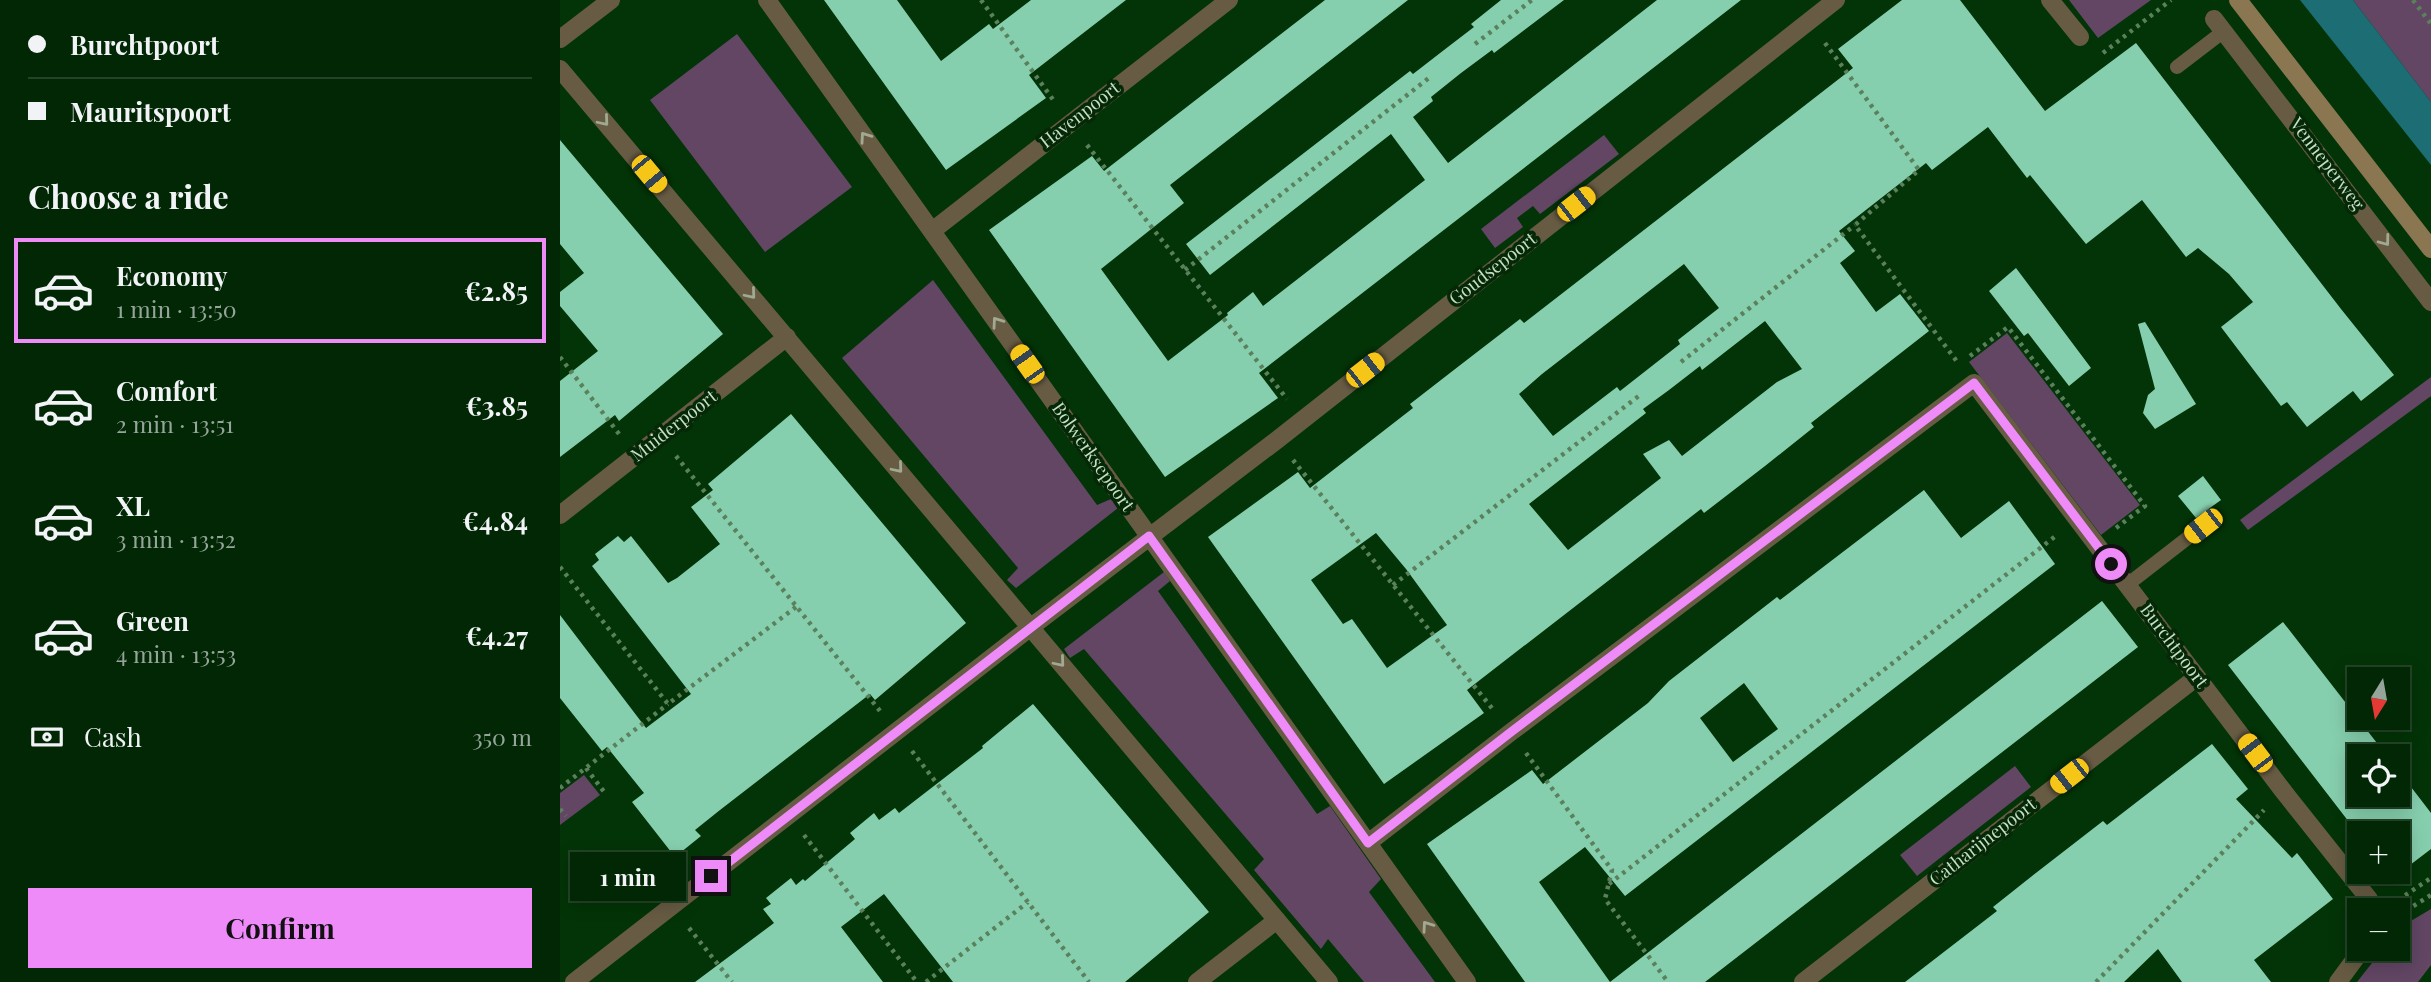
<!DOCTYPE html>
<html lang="en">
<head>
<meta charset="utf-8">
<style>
  body { margin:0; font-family:"Playfair Display",serif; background:#103313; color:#f1f3f6; height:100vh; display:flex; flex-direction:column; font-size:26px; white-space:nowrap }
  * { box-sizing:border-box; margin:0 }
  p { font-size:23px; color:#96a59a }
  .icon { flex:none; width:38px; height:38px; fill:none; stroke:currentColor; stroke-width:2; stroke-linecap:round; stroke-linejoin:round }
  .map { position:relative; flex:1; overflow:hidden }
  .sheet { display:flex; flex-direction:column; background:#022705; width:560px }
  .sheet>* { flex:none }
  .guide { display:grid; align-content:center; height:154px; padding:0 28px; background:#022705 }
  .needle { width:46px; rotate:191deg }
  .buttons { position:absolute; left:1787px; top:667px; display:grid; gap:14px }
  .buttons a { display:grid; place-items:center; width:63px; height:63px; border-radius:0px; background:#022705; box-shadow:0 4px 18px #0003,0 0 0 2px #234427; font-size:35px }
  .end { position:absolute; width:32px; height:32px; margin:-16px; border:9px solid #ee8bf8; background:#111; box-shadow:0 0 0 4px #111 }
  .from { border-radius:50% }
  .bubble { position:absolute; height:49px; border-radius:0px; background:#022705; box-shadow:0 4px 18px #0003,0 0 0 2px #234427; font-size:23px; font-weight:700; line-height:49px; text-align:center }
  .car { position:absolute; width:21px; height:42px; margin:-21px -10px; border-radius:9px; box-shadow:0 0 5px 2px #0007; background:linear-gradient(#f5c518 24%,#345 0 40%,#f5c518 0 76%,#345 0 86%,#f5c518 0) }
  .guide b { display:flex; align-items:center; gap:24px; height:66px; font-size:26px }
  .guide b+b { border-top:2px solid #234427 }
  .guide i { width:18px; height:18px; background:#f1f3f6 }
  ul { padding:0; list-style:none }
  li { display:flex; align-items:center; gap:21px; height:105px; margin:0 14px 10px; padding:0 14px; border:4px solid transparent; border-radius:0px }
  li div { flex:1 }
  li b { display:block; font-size:26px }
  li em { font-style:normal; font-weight:700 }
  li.current { border-color:#ee8bf8 }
  li>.icon { width:63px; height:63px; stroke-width:1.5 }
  h2 { padding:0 28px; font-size:32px; line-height:84px }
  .pay { display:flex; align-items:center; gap:18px; height:77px; padding:0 28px; font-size:26px }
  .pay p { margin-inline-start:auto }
  .primary-button { display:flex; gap:14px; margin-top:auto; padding:14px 28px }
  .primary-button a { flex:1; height:80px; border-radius:0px; background:#ee8bf8; color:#111; font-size:28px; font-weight:700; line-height:80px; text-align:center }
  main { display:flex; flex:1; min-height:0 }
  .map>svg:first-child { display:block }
  .green { fill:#624664 }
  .water { fill:#1c6d74 }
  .building { fill:#86cfae; fill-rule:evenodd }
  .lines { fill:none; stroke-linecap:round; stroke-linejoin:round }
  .path { stroke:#5b805c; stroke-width:4.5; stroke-dasharray:3.5 5; stroke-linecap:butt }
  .lane { stroke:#675b43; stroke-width:14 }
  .street { stroke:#675b43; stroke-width:18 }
  .secondary { stroke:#8a7650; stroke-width:18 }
  .oneway { stroke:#a0aa91 }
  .route { stroke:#ee8bf8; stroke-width:9 }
  .labels { text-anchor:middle; stroke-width:7; stroke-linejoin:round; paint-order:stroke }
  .street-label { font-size:18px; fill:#c6dec5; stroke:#052807 }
</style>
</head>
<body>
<main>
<section class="sheet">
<div class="guide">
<b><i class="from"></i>Burchtpoort</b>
<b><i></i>Mauritspoort</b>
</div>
<h2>Choose a ride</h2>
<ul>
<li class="current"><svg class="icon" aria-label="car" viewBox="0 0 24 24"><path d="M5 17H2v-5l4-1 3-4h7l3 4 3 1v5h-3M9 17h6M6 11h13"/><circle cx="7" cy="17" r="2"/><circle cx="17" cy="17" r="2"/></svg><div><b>Economy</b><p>1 min · 13:50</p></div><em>€2.85</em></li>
<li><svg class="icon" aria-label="car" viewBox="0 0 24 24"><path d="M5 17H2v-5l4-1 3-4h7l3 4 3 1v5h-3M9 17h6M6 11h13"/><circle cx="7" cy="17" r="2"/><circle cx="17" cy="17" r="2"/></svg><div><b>Comfort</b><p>2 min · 13:51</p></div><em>€3.85</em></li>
<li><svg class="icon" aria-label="car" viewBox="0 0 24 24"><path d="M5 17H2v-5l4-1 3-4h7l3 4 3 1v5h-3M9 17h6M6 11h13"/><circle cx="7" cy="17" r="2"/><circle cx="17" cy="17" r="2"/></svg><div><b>XL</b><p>3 min · 13:52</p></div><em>€4.84</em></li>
<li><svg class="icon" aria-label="car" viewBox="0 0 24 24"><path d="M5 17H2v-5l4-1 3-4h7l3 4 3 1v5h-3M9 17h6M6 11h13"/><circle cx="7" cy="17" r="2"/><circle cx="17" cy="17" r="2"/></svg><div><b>Green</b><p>4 min · 13:53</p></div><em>€4.27</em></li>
</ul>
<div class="pay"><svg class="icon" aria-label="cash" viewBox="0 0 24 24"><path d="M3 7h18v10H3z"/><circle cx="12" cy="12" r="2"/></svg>Cash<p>350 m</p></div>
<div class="primary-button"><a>Confirm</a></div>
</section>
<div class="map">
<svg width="1871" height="982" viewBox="0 0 1871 982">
  <rect width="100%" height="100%" fill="#033407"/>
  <!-- green -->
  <path class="green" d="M1509,0H1591L1538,38Z
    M1793,0H1871V102Z
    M177,34L292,187L205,252L90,100Z
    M1044,135L1059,154L980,214L973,206L957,218L963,227L935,248L921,229Z
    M373,280L537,505L551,499L558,508L456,588L447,580L458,568L282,358Z
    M1447,333L1580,505L1541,535L1409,362Z
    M1871,377V396L1688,530L1680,520Z
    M604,572L610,581L598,591L757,814L770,806L821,879L809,892L875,982H804L768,939L761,949L694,870L704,859L524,649L510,658L504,649Z
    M1455,766L1471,787L1357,876L1340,855Z
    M24,775L40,795L0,825V793Z
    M1871,909V965L1858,982H1797L1823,949L1838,948L1839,928Z"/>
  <!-- water -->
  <path class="water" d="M1740,0H1793L1871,102V165Z"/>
  <!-- building -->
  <path class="building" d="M264,0H337L381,61L429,24L433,29L471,0H566L469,75L486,98L386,170Z
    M765,0H848L610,185L624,203L541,269L608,361L668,315L667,313L693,292L703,306L865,180L831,134L650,275L626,244L850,71L853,74L884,50L914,27L911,24L941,0H1004L934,53L932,50L901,73L871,97L873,101L853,117L888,163L1097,0H1181L699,373L718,398L605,477L429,230L532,156L544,171Z
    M1342,0H1400L1485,111L1576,43L1781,309L1834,375L1801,401L1793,391L1747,427L1727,402L1721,406L1661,327L1693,302L1669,274L1638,248L1626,257L1582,200L1526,244L1470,175L1467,178L1428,127L1372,170L1366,163L1279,231L1295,251L1280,263L1316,312L1340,294L1369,331L1251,423L1254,427L1205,466L1144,513L1141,509L907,690L924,713L824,784L648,537L738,472L750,488L853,408L850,404L899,366L960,319L964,323L1293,68L1278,49ZM1124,264L1159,308L1118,340L1120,344L1060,391L1057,387L993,436L959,394L982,374ZM1205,321L1242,369L1217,382L1122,456L1109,440L1083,454L1101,478L1008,550L969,504L1086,413L1083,409L1109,390L1140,366L1142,370ZM816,533L846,569L887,625L827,668L792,619L783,624L751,580Z
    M0,140L163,334L59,421L55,415L0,457V381L38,351L0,306V292L24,273L0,244Z
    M1456,268L1531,368L1509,386L1468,333L1464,336L1429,291Z
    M1585,322L1636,404L1595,429L1583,413L1588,395L1595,389L1578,324Z
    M231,414L406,623L315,700L310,694L160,810L135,830L141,836L115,857L72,802L84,793L47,747L42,751L0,698V615L86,728L131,694L32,566L39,560L35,554L58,536L64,542L71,536L108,583L117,578L160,544L131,507L153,490L148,484Z
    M1643,476L1661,500L1636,518L1618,496Z
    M1364,490L1401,538L1449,501L1495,564L1065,896L1025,847L979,882L1050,982L1542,601L1578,647L1145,982H965L867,844L972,770L983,784L1088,703L1109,681L1217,597L1220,600ZM1184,683L1218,729L1173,762L1140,718Z
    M1723,622L1827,756H1799V794H1838V770L1871,813V849L1833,878L1828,872H1838V833H1799V835L1668,665Z
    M473,704L649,912L565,982H393L324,894L281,927L323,982H135L214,923L203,909L211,904L206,898L231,878L236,885L243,879L245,881L295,839L290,833L314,813L319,820L335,808L339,813L423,748L422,746Z
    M1652,744L1688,789L1676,799L1732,858L1737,853L1773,899L1694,960L1711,982H1622L1598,949L1564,982H1345L1437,911L1433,907L1467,880L1543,821L1547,825Z"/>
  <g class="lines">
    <!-- path -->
    <path class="path" d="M421,0L494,101
      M1853,0L1871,24
      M1265,43L1359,170L1295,225L1398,363
      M915,44L972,0
      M1543,53L1611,0
      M527,145L727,399
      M625,270L870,77
      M1410,356L1448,327L1585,506L1556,528
      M0,357L59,434
      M1121,362L1295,225
      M116,456L320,711
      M733,460L935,712
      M0,567L108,704L236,607
      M833,585L1080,395
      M352,751L529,982
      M966,753L1052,870L1045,899L1108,982
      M26,768L45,793
      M0,788L108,704
      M0,809L6,816
      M244,835L357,982
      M1049,884L1497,535
      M1838,900L1871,878
      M1839,915L1871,895
      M129,928L172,982
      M366,982L468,902
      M1536,982L1704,810"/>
    <!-- lane -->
    <path class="lane" d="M1617,67L1664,31
      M1567,585L1643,526"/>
    <!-- street -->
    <path class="street" d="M207,0L907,982
      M1490,0L1520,37
      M1654,19L1871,302
      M0,39L51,0
      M0,69L769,982
      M372,231L669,0
      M0,515L227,337
      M808,843L951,732L1414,383L1724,792L1809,899L1812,910
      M14,982L471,627L717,440L1276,0
      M637,982L717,920
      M1243,982L1637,677
      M1778,982L1803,948"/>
    <!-- secondary -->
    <path class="secondary" d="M1678,0L1871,249"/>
  </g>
  <!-- one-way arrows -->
  <defs><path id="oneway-chevron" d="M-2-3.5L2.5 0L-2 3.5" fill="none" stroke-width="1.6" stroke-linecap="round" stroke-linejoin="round" transform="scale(1.75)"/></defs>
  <g class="oneway">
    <use href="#oneway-chevron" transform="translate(44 121) rotate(50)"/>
    <use href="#oneway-chevron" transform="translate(305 137) rotate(-125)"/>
    <use href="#oneway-chevron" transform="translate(1825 241) rotate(53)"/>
    <use href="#oneway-chevron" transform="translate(191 294) rotate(50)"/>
    <use href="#oneway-chevron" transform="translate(437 322) rotate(-125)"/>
    <use href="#oneway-chevron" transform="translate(338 468) rotate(50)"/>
    <use href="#oneway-chevron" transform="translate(500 662) rotate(50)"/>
    <use href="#oneway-chevron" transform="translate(867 926) rotate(-125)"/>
  </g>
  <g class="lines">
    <!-- route -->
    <path class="route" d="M151,876L589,536L808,843L951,732L1414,383L1551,564"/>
  </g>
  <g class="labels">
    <!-- street labels -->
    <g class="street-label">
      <text transform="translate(520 115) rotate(-38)" y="6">Havenpoort</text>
      <text transform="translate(1767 164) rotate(53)" y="6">Venneperweg</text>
      <text transform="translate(933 269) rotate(-38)" y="6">Goudsepoort</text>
      <text transform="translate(114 426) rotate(-38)" y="6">Muiderpoort</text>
      <text transform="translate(533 457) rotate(55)" y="6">Bolwerksepoort</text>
      <text transform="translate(1614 646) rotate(53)" y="6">Burchtpoort</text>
      <text transform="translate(1423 842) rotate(-38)" y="6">Catharijnepoort</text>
    </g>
  </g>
</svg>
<div class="buttons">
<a><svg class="needle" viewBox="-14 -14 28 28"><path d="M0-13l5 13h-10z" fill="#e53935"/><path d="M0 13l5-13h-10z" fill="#96a59a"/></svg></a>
<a><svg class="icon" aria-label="locate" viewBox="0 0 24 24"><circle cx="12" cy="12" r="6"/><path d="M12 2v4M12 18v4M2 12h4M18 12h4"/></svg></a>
<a>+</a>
<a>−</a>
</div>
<i class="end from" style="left:1551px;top:564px"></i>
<i class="end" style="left:151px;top:876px"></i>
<div class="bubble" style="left:10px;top:852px;width:116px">1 min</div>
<i class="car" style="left:89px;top:174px;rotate:140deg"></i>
<i class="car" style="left:1016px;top:204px;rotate:52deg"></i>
<i class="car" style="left:467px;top:364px;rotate:325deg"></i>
<i class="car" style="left:805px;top:370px;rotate:52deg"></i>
<i class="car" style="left:1643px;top:526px;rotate:232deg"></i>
<i class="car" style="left:1695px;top:753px;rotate:323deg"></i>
<i class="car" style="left:1509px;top:776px;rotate:232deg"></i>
</div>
</main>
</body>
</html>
